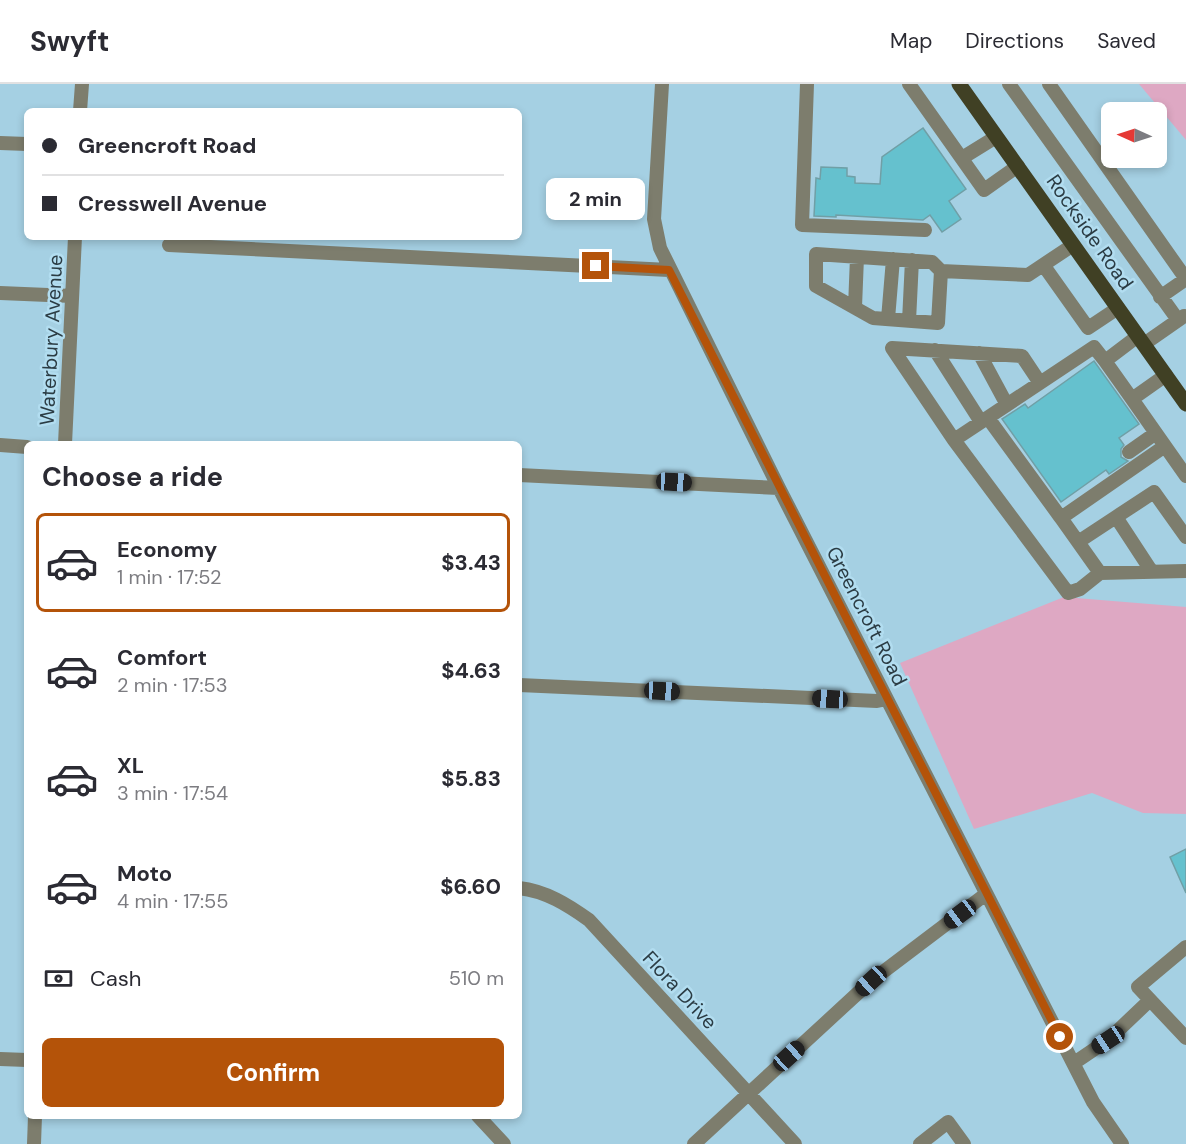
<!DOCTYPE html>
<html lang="en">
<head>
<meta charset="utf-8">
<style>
  body { margin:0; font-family:"DM Sans",sans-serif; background:#f7f7f7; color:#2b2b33; height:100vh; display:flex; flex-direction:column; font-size:22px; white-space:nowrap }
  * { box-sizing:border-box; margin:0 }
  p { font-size:20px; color:#7c7c81 }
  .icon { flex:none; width:33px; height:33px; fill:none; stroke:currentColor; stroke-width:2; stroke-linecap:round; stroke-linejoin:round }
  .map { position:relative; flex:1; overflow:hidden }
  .side { position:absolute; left:24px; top:357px; width:498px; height:678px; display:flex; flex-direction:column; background:#fff; border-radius:9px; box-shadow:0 3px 9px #0003 }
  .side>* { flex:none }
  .guide { position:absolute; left:24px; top:24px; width:498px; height:132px; border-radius:9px; box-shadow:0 3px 9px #0003; display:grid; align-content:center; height:132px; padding:0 18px; background:#fff }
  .needle { width:39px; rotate:273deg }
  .fabs { position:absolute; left:1101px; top:18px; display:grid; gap:12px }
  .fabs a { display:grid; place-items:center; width:66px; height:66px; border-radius:9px; background:#fff; box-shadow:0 3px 9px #0003; font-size:30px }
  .end { position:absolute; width:27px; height:27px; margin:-14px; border:8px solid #b45309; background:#fff; box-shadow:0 0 0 3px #fff }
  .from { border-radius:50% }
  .bubble { position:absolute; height:42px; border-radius:9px; background:#fff; box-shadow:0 3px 9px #0003; font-size:20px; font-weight:700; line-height:42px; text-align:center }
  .car { position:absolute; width:18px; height:36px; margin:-18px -9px; border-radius:8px; box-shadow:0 0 4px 2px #0007; background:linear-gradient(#222 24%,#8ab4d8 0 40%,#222 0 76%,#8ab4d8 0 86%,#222 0) }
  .guide b { display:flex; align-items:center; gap:21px; height:57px; font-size:22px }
  .guide b+b { border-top:2px solid #e1e1e2 }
  .guide i { width:15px; height:15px; background:#2b2b33 }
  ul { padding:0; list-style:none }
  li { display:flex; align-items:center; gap:18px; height:99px; margin:0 12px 9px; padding:0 6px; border:3px solid transparent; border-radius:9px }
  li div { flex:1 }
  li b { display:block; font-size:22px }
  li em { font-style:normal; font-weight:700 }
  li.current { border-color:#b45309 }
  li>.icon { width:54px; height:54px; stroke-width:1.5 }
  h2 { padding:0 18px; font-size:27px; line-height:72px }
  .pay { display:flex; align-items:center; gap:15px; height:66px; padding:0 18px; font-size:22px }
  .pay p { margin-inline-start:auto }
  .primary-button { display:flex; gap:12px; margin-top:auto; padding:12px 18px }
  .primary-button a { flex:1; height:69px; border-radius:9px; background:#b45309; color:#fff; font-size:24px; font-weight:700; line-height:69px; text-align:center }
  header { display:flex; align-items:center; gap:36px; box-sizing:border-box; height:84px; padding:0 30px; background:#fff; border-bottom:2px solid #e1e1e2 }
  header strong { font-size:28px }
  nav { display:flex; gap:33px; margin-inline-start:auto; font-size:21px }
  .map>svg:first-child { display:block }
  .green { fill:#dea8c3 }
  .building { fill:#65c1ce; stroke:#709fa6; stroke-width:1.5 }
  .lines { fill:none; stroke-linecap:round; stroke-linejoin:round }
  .minor { stroke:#7d7d6d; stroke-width:14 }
  .major { stroke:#404024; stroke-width:15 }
  .route { stroke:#b45309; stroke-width:8 }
  .labels { text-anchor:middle; stroke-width:5; stroke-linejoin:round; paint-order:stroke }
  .street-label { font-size:20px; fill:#2b3c44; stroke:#b2ddf0 }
</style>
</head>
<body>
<header>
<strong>Swyft</strong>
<nav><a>Map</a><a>Directions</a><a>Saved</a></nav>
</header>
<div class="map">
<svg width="1186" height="1060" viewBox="0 0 1186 1060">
  <rect width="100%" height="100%" fill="#a5d0e3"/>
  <!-- green -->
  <path class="green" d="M1139,0H1186V56Z
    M1064,513L1186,523V730L1143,729L1092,709L974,745L900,579Z"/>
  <!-- building -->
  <path class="building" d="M923,44L966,105L949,117L961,135L942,148L930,131L923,136L836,131V133L814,132L816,94L820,95L821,83L847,84V92L855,93V99L880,100L882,73Z
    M1094,277L1139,340L1119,354L1124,361L1121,365V373L1128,377L1109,390L1106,386L1061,418L1002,335L1025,320L1028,324Z
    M1186,765V809L1170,773Z"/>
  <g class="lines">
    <!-- minor -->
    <path class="minor" d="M662,0L654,135L660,164L779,404L1093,1018L1122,1060
      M807,0L802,141L925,146
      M909,0L984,106L1018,82
      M1009,0L1178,236
      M1049,0L1186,195L1160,213
      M80,27L82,0
      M0,59L27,60
      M962,74L996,53
      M169,161L669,186
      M1044,182L1088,244L1118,224
      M941,187L938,239L873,234L816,202V170L932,178L941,187L1028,191L1073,161
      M0,209L72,212
      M855,223L857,173
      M888,235L893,175
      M909,237L912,176
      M1138,252L1105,277L1132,315L1166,291
      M1144,260L1184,232
      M935,266L981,338
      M979,269L1007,321
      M1105,277L1094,263L954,356L1068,509L1080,505L1100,489L1186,487
      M1132,315L1186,392
      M988,334L1061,434
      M954,356L892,264L1022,272L1040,299
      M65,360L75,153
      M0,361L27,363
      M1129,368L1156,349
      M519,391L779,404
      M1078,458L1116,433
      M1152,488L1116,433L1154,408L1186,453
      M1100,489L1061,434L1165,362
      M519,601L877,617L887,615
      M519,804C546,807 568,821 589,836L795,1060
      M1186,863L1138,903L1186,954
      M0,975L27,976
      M1074,979L1108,956L1150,916
      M478,1032L504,1060
      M34,1060L35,1032
      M694,1060L871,897L986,810
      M920,1060L948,1038L964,1060"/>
    <!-- major -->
    <path class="major" d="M959,0L1186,320"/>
  </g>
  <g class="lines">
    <!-- route -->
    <path class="route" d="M596,182L669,186L1060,953"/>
  </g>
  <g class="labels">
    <!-- street labels -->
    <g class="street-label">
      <text transform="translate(1090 148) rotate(55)" y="7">Rockside Road</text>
      <text transform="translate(51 256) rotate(-87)" y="7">Waterbury Avenue</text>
      <text transform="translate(867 532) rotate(63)" y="7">Greencroft Road</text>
      <text transform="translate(680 906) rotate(47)" y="7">Flora Drive</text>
    </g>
  </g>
</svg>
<div class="fabs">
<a><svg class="needle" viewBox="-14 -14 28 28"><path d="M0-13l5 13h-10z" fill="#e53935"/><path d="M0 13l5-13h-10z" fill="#7c7c81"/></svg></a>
</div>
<i class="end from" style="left:1060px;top:953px"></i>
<i class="end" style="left:596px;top:182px"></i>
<div class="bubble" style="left:546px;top:94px;width:99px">2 min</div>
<i class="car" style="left:674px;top:398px;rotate:93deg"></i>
<i class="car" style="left:662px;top:607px;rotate:93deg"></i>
<i class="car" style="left:830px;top:615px;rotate:273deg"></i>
<i class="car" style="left:960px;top:830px;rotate:233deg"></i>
<i class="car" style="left:871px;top:897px;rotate:228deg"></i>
<i class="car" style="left:1108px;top:956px;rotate:237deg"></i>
<i class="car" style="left:789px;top:972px;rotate:48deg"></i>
<div class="guide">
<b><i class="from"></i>Greencroft Road</b>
<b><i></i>Cresswell Avenue</b>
</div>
<section class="side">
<h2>Choose a ride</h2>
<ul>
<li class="current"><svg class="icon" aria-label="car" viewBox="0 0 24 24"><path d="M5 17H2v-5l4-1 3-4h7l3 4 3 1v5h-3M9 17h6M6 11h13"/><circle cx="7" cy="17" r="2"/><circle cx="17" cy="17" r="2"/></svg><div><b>Economy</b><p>1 min · 17:52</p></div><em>$3.43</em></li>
<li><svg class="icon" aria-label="car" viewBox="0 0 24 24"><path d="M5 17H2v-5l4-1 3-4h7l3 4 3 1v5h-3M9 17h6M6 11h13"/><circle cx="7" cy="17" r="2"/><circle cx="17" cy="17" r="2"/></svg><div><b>Comfort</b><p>2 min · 17:53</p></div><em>$4.63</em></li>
<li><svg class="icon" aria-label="car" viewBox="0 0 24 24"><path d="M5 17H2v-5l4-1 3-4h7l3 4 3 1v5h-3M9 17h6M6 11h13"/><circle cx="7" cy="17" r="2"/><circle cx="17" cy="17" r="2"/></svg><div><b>XL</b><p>3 min · 17:54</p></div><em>$5.83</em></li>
<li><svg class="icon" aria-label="car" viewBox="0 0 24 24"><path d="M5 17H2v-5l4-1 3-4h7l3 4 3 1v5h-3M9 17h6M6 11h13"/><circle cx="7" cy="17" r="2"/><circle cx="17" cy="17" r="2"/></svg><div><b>Moto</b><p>4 min · 17:55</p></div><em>$6.60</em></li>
</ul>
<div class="pay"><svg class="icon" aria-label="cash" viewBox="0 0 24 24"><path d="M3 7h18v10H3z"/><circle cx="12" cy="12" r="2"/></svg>Cash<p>510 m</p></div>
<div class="primary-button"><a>Confirm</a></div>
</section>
</div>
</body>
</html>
